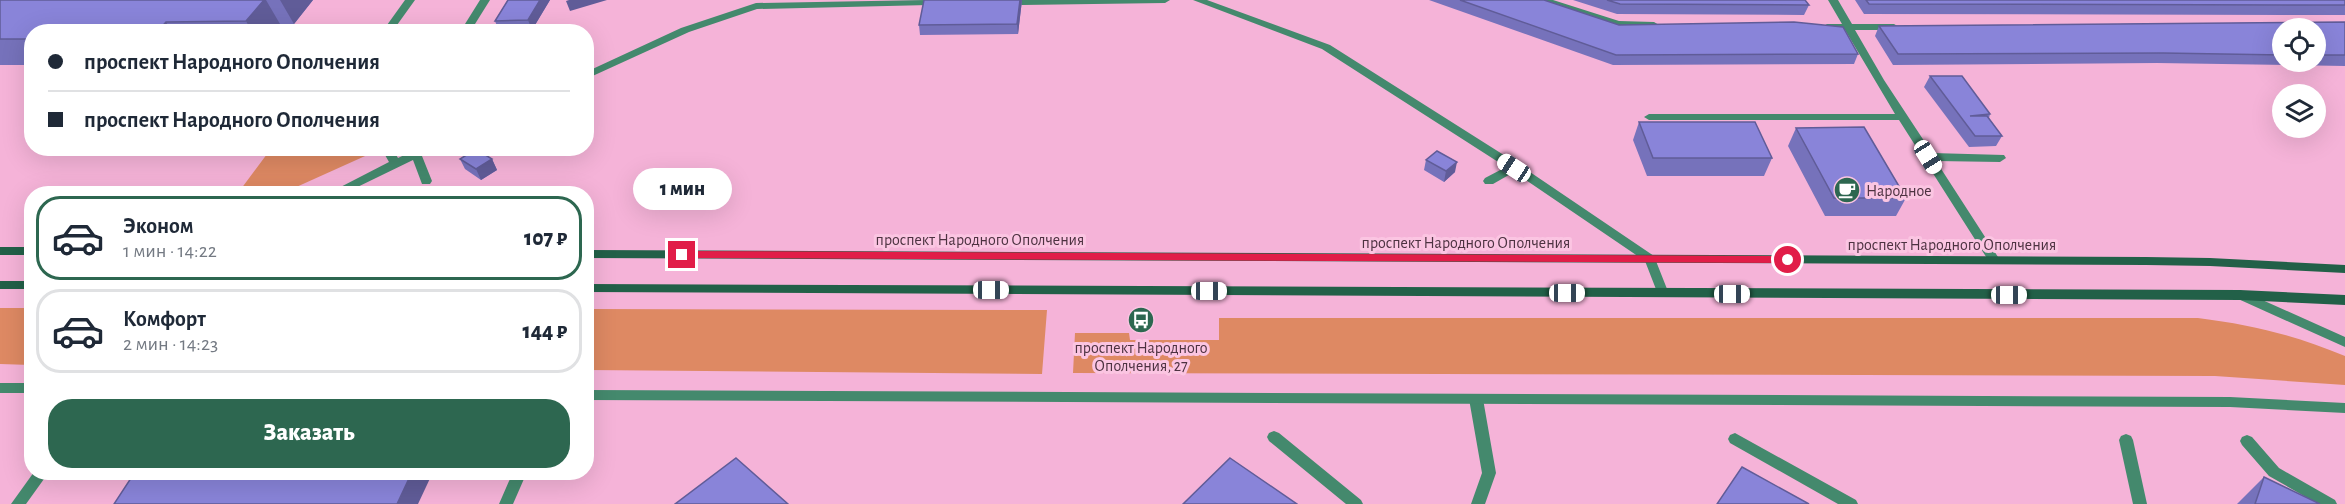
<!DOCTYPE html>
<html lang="ru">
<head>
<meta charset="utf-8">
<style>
  body { margin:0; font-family:"Alegreya Sans",sans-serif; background:#f6f6f7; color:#1f2937; height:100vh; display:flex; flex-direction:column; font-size:22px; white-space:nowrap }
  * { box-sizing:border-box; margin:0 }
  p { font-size:20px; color:#747a83 }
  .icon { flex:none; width:33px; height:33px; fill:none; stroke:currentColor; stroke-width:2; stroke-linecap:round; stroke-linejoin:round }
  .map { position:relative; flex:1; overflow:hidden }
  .details { position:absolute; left:24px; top:186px; width:570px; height:294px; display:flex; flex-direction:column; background:#fff; border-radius:24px; box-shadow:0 6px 24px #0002 }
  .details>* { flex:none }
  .banner { position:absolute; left:24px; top:24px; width:570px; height:132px; border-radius:24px; box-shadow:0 6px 24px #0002; display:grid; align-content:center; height:132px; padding:0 24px; background:#fff }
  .fabs { position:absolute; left:2272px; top:18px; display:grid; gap:12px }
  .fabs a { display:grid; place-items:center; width:54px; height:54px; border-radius:50%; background:#fff; box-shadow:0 6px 24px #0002; font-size:30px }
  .end { position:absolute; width:27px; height:27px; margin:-14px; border:8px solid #e11d48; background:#fff; box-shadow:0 0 0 3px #fff }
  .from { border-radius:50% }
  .bubble { position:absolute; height:42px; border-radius:21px; background:#fff; box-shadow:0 6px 24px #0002; font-size:20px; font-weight:800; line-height:42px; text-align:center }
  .car { position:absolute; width:18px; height:36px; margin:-18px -9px; border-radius:8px; box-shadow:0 0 4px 2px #0007; background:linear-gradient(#fff 24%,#345 0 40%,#fff 0 76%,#345 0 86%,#fff 0) }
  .banner b { display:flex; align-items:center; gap:21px; height:57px; font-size:22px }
  .banner b+b { border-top:2px solid #e0e1e3 }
  .banner i { width:15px; height:15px; background:#1f2937 }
  ul { padding:10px 0 0; list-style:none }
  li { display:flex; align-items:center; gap:18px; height:84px; margin:0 12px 9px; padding:0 12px; border:3px solid #e0e1e3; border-radius:24px }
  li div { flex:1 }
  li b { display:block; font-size:22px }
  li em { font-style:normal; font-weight:800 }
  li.on { border-color:#2d6750 }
  li>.icon { width:54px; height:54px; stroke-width:1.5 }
  .button { display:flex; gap:12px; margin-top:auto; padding:12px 24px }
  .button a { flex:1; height:69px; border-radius:24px; background:#2d6750; color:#fff; font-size:24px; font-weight:800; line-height:69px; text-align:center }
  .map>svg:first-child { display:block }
  .green { fill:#de8963 }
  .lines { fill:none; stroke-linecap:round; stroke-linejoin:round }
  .service { fill:#44896d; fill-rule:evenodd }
  .minor { fill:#44896d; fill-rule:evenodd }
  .secondary { fill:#226048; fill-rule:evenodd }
  .wall { fill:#7672bb; fill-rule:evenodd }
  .shaded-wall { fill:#605c98 }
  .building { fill:#8984d9; stroke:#605c98; stroke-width:1.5 }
  .route { fill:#e11d48 }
  .labels { text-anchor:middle; stroke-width:6; stroke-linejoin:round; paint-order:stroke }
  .poi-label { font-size:16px; fill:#4d3241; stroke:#fbc5e2; text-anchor:start }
  .street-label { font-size:16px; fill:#4d3241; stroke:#fbc5e2 }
</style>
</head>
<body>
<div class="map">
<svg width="2345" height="504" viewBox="0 0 2345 504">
  <rect width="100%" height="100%" fill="#f5b3d8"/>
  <!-- green -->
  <path class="green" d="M270,150L374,152L283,193H238Z
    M0,308H31V365L0,364Z
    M587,309L1047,310L1042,374L587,370Z
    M1219,318H2198C2253,325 2294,335 2345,356V385L2215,376L1073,373L1075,333H1129L1130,340H1219Z"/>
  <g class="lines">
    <!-- service -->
    <path class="service" d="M405,0H415L392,32H382Z
      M480,0H490L470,32H460Z
      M926,0L931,3L929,5L757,9L689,32L586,79V72L681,28L756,3Z
      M1019,0H1170L1165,3L1022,5L1019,4Z
      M1193,0H1207L1330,45L1518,164L1654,256L1669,294L1667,297H1659L1645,261L1514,172L1493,184H1485L1483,181L1485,178L1506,167L1322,49Z
      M1538,0H1553L1619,21L1654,22L1659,25L1654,28L1618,27Z
      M1828,0H1838L1852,24H1894L1899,27L1894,30H1855L1884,80L1932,153L2004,155L2006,158L2000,162L1936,161L1998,257L2000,260L1998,263H1990L1899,120H1649L1644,117L1649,114H1895L1845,30H1827L1822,27L1827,24H1842Z
      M381,148H392L398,158L419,148H434L422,156L432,181L430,184H422L413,160L343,194H327L389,162Z
      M1476,394L1481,395L1483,399L1496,473L1485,504H1471L1482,473L1469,399L1471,395Z
      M1274,431L1279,433L1361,500L1363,504H1346L1269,441L1267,437L1269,433Z
      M1735,433L1856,500L1858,504H1838L1730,443L1728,439L1730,435Z
      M2126,434L2131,436L2133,440L2147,504H2133L2119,440L2121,436Z
      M2247,435L2252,437L2279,468L2335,500L2337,504H2318L2269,476L2242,445L2240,441L2242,437Z
      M34,472H49L26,504H11Z
      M513,472H527L513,504H499Z"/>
    <!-- minor -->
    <path class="minor" d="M2240,290L2345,337V347L2236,298L2234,295L2236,292Z
      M0,383H32V393H0Z
      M586,390L2230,397L2345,403V413L2230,407L586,400Z"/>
    <!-- secondary -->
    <path class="secondary" d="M0,247H32V255H0Z
      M586,250L2146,257L2210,258L2345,265V273L2210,266L2146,265L586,258Z
      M0,281H32V289H0Z
      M586,284L2240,290L2345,295V305L2240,300L586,292Z"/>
  </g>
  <!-- wall -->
  <path class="wall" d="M0,0H313L294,24H280L274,32H32V65H0Z
    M508,0H550L532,30L499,31L495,21Z
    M1022,0L1018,34L920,35L919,25Z
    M1429,0H1544L1619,25L1858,54L1854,64L1613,65Z
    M1573,0H1805L1809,5L1804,15L1617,14Z
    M1855,0H2345V15L1864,14Z
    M2345,22V66L2157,63L1893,65L1875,36L1879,26ZM2283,28H2316V62H2283Z
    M1930,76L1990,114L1989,118L2002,136L1996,146L1969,147L1924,87Z
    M1639,122L1772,158L1764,176H1647L1633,140Z
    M1796,128L1906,198L1896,216H1825L1788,146Z
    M460,159H492L497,170L481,180L465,169Z
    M1426,160L1455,172L1444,182L1424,170Z
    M2264,477L2320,504H2237Z"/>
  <!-- shaded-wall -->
  <path class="shaded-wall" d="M264,0H266L280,24L274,32H252L246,21Z
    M280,0H313L294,24Z
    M540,0H550L532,30L528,20Z
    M569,0H607L570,11L566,1Z
    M1020,0H1022L1018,34L1017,24Z
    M166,22L172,32H157Z
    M492,159L497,170L481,180L476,169Z
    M1457,162L1455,172L1444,182L1446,171Z
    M412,472H433L418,504H397Z"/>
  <!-- building -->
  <path class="building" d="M0,0H264L246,21L166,22L157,32H32V39H0Z
    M508,0H540L528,20L495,21Z
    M924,0H1020L1017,24L919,25Z
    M1460,0H1544L1619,25L1794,22L1843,27L1858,54L1616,55Z
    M1607,0H1805L1809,5L1620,4Z
    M1866,0H2345V5L1869,4Z
    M2345,22V55H2316V28H2283V55L2163,53L1898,54L1879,26Z
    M1930,76H1962L1990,114L1970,116H1987L2002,136H1975Z
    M1639,122H1755L1772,158H1653Z
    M1864,127L1906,198H1834L1796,128Z
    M476,149L492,159L476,169L460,159Z
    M1437,151L1457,162L1446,171L1426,160Z
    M736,458L788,504H675Z
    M1230,458L1297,504H1183Z
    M1742,467L1809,504H1717Z
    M135,472H412L397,504H114Z
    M2264,477L2320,504H2255Z"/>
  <!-- route -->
  <path class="route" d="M682,251L1788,256L1793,260L1788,263L682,258L677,255Z"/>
  <!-- icons -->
  <defs>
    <symbol id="cafe-disc" viewBox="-11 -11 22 22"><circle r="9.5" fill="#2d6750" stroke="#fbc5e2"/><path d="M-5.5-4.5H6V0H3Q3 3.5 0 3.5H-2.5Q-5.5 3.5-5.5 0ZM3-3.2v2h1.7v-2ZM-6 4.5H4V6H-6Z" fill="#fff"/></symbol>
    <symbol id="bus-disc" viewBox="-11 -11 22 22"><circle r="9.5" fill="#2d6750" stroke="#fbc5e2"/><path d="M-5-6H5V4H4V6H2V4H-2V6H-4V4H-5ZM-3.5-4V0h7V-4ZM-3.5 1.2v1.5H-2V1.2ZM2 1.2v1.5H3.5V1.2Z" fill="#fff"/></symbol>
  </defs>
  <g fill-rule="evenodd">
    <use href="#cafe-disc" x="1832" y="175" width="30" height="30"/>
    <use href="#bus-disc" x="1126" y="305" width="30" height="30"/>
  </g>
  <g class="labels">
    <!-- poi labels -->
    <g class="poi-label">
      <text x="1866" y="196">Народное</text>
      <text x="1141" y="353" text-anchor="middle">проспект Народного<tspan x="1141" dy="18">Ополчения, 27</tspan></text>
    </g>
    <!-- street labels -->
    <g class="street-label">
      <text x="980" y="245">проспект Народного Ополчения</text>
      <text x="1466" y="248">проспект Народного Ополчения</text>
      <text x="1952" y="250">проспект Народного Ополчения</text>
    </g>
  </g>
</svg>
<div class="fabs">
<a><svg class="icon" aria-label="locate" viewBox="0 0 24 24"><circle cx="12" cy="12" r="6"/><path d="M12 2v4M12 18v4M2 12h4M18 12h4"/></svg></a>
<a><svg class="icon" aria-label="layers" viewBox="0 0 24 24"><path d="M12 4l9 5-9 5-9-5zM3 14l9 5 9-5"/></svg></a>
</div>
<i class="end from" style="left:1788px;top:260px"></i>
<i class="end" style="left:682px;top:255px"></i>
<div class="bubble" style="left:633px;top:168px;width:99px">1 мин</div>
<i class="car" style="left:1928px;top:157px;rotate:148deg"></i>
<i class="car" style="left:1514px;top:168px;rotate:303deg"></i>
<i class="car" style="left:991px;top:290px;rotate:90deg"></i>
<i class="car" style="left:1209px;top:291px;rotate:90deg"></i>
<i class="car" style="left:1567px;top:293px;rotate:90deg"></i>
<i class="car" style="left:1732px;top:294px;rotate:90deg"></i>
<i class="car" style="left:2009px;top:295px;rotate:90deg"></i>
<div class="banner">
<b><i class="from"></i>проспект Народного Ополчения</b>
<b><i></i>проспект Народного Ополчения</b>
</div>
<section class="details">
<ul>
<li class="on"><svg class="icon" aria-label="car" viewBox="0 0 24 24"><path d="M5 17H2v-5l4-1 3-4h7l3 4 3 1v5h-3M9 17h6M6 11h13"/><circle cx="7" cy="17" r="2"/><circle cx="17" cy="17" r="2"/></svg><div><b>Эконом</b><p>1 мин · 14:22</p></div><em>107 ₽</em></li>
<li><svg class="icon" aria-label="car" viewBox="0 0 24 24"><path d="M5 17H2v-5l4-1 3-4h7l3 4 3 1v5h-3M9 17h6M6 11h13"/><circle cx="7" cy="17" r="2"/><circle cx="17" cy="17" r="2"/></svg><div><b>Комфорт</b><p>2 мин · 14:23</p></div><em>144 ₽</em></li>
</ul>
<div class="button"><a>Заказать</a></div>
</section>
</div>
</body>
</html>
